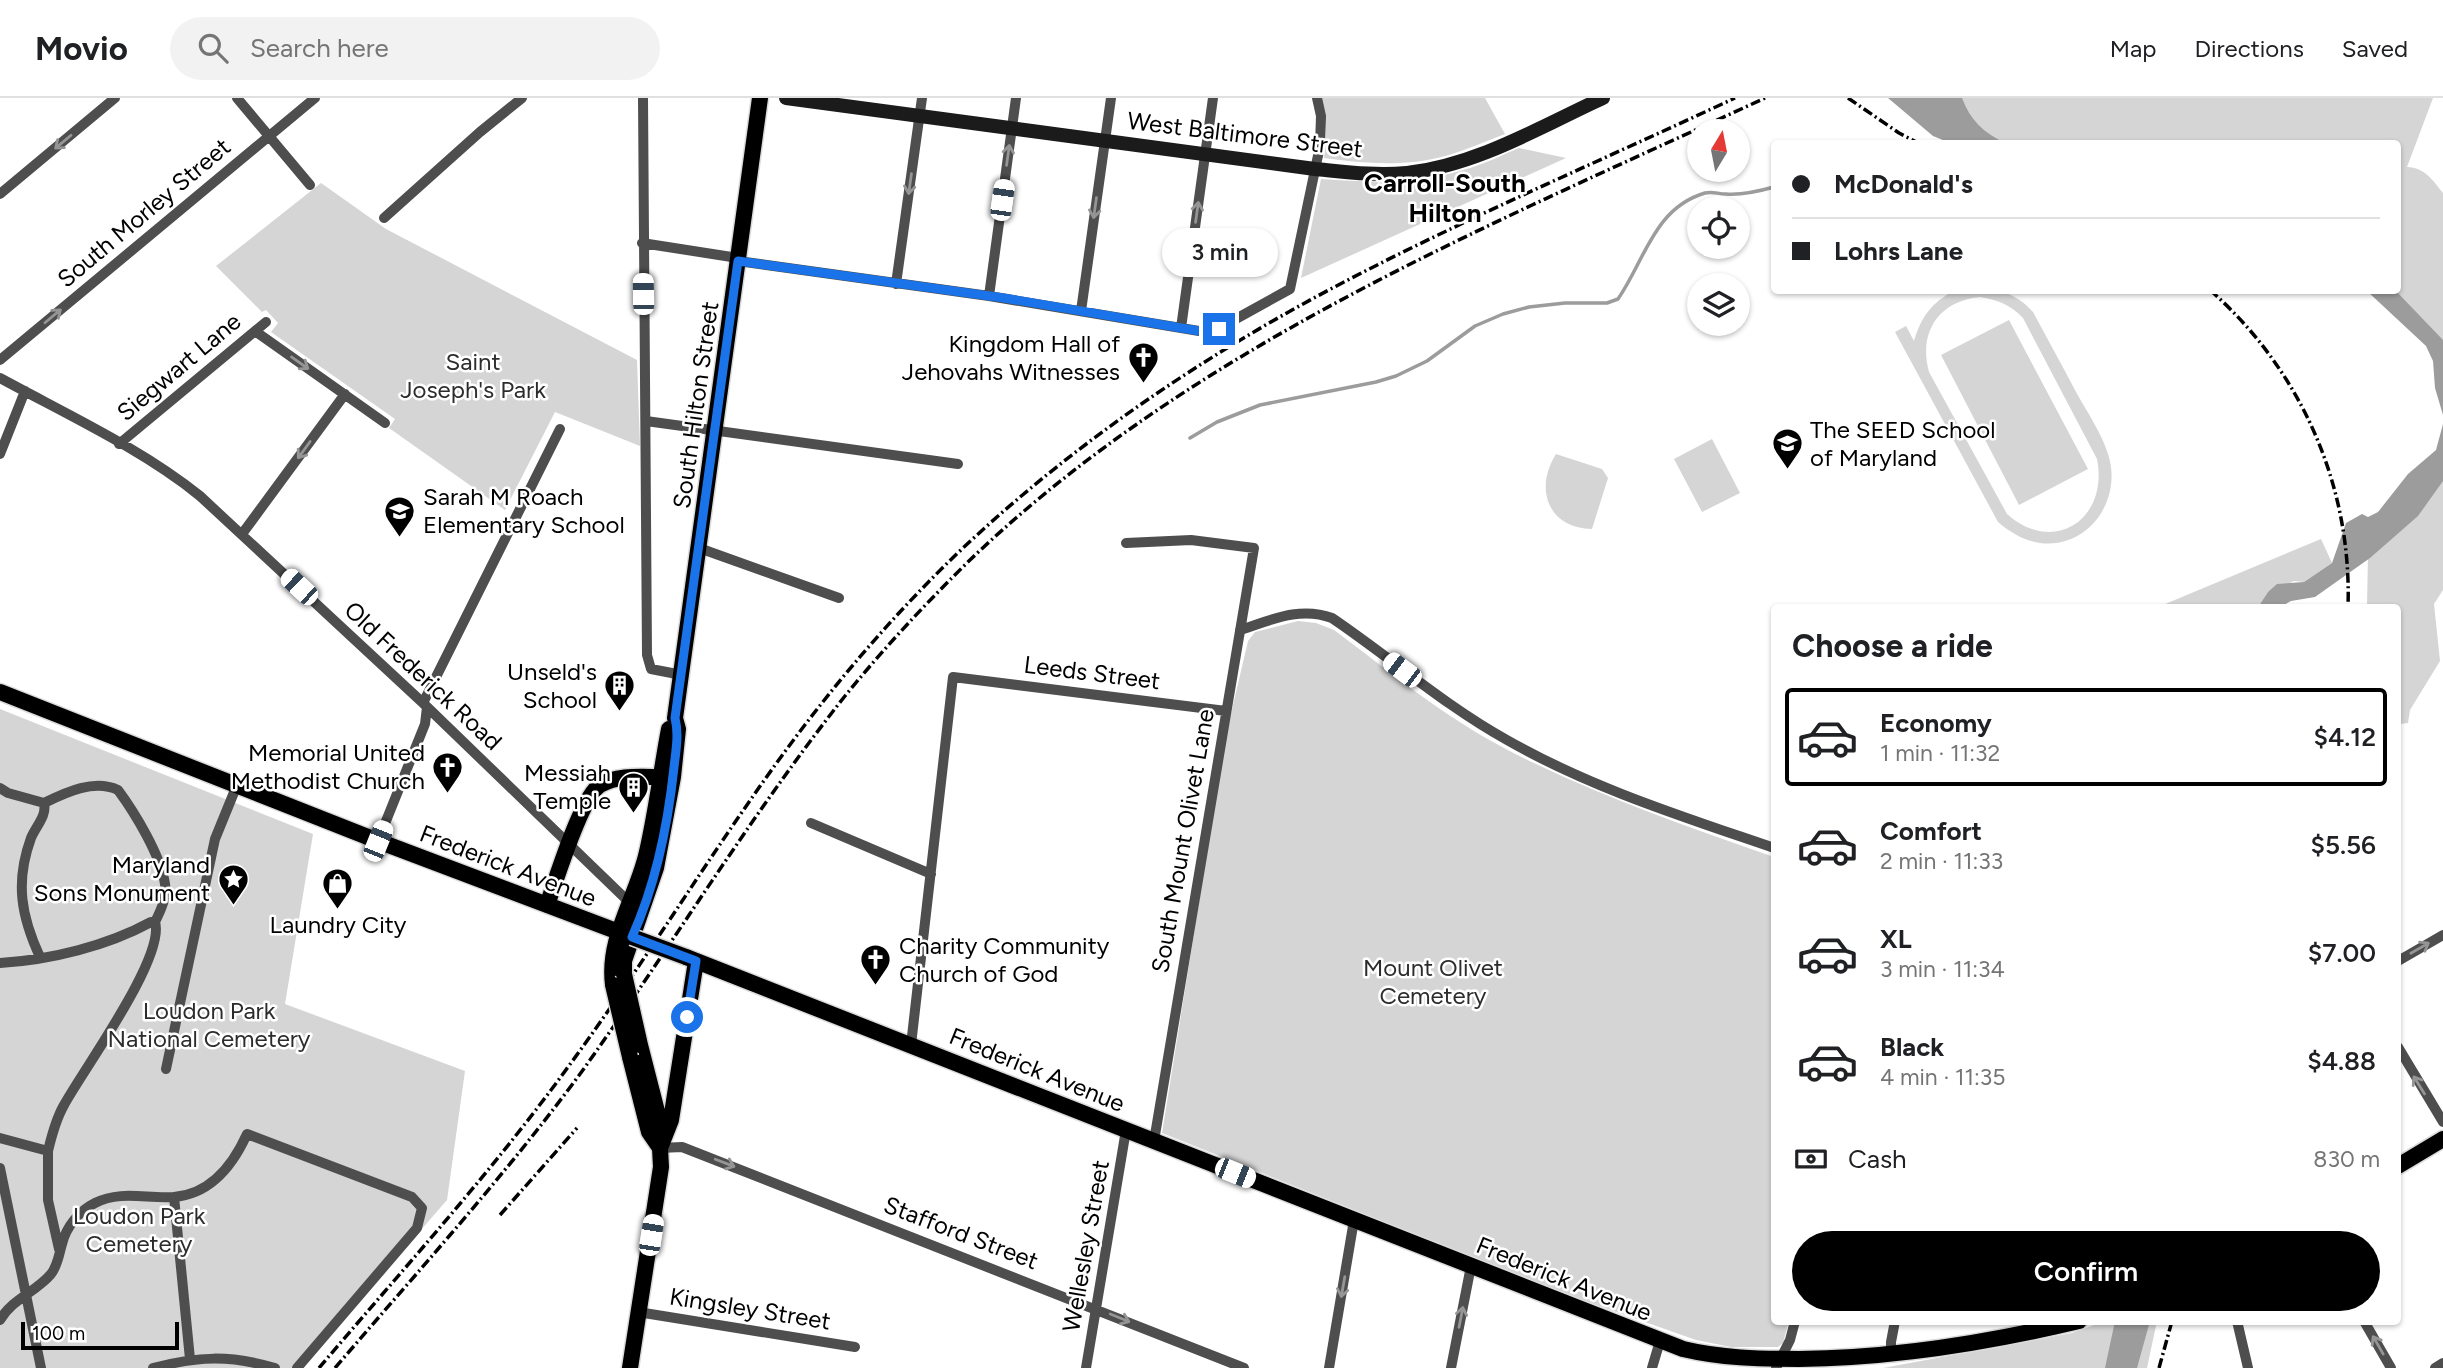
<!DOCTYPE html>
<html lang="en">
<head>
<meta charset="utf-8">
<style>
  body { margin:0; font-family:Figtree,sans-serif; background:#f2f2f2; color:#202124; height:100vh; display:flex; flex-direction:column; font-size:26px; white-space:nowrap }
  * { box-sizing:border-box; margin:0 }
  p { font-size:23px; color:#757577 }
  .icon { flex:none; width:38px; height:38px; fill:none; stroke:currentColor; stroke-width:2; stroke-linecap:round; stroke-linejoin:round }
  .map { position:relative; flex:1; overflow:hidden }
  .panel { position:absolute; left:1771px; top:506px; width:630px; height:721px; display:flex; flex-direction:column; background:#fff; border-radius:7px; box-shadow:0 2px 5px #0004 }
  .panel>* { flex:none }
  .banner { position:absolute; left:1771px; top:42px; width:630px; height:154px; border-radius:7px; box-shadow:0 2px 5px #0004; display:grid; align-content:center; height:154px; padding:0 21px; background:#fff }
  .needle { width:46px; rotate:10deg }
  .buttons { position:absolute; left:1687px; top:21px; display:grid; gap:14px }
  .buttons a { display:grid; place-items:center; width:63px; height:63px; border-radius:50%; background:#fff; box-shadow:0 2px 5px #0004; font-size:35px }
  .scale { position:absolute; left:21px; bottom:18px; width:158px; box-sizing:border-box; padding-left:7px; border:4px solid #000; border-top:0; font-size:19px; line-height:24px; white-space:nowrap; color:#000; -webkit-text-stroke:5px #fff; paint-order:stroke }
  .end { position:absolute; width:32px; height:32px; margin:-16px; border:9px solid #1a73e8; background:#fff; box-shadow:0 0 0 4px #fff }
  .from { border-radius:50% }
  .bubble { position:absolute; height:49px; border-radius:24px; background:#fff; box-shadow:0 2px 5px #0004; font-size:23px; font-weight:600; line-height:49px; text-align:center }
  .car { position:absolute; width:21px; height:42px; margin:-21px -10px; border-radius:9px; box-shadow:0 0 5px 2px #0007; background:linear-gradient(#fff 24%,#345 0 40%,#fff 0 76%,#345 0 86%,#fff 0) }
  .banner b { display:flex; align-items:center; gap:24px; height:66px; font-size:26px }
  .banner b+b { border-top:2px solid #e0e0e0 }
  .banner i { width:18px; height:18px; background:#202124 }
  ul { padding:0; list-style:none }
  li { display:flex; align-items:center; gap:21px; height:98px; margin:0 14px 10px; padding:0 7px; border:4px solid transparent; border-radius:7px }
  li div { flex:1 }
  li b { display:block; font-size:26px }
  li em { font-style:normal; font-weight:600 }
  li.on { border-color:#000 }
  li>.icon { width:63px; height:63px; stroke-width:1.5 }
  h2 { padding:0 21px; font-size:32px; line-height:84px }
  .pay { display:flex; align-items:center; gap:18px; height:77px; padding:0 21px; font-size:26px }
  .pay p { margin-inline-start:auto }
  .action { display:flex; gap:14px; margin-top:auto; padding:14px 21px }
  .action a { flex:1; height:80px; border-radius:42px; background:#000; color:#fff; font-size:28px; font-weight:600; line-height:80px; text-align:center }
  header { display:flex; align-items:center; gap:42px; box-sizing:border-box; height:98px; padding:0 35px; background:#fff; border-bottom:2px solid #e0e0e0 }
  header strong { font-size:33px }
  nav { display:flex; gap:38px; margin-inline-start:auto; font-size:24px }
  .search { width:490px; height:63px; background:#f2f2f2; display:flex; align-items:center; gap:18px; box-sizing:border-box; padding:0 24px; border-radius:38px; color:#757577; font-size:26px }
  .map>svg:first-child { display:block }
  .green { fill:#d5d5d5; fill-rule:evenodd }
  .water { fill:#9c9c9c }
  .lines { fill:none; stroke-linecap:round; stroke-linejoin:round }
  .stream { stroke:#9c9c9c; stroke-width:3.5 }
  .primary-casing { stroke:#dbdbdb; stroke-width:19 }
  .minor { stroke:#4e4e4e; stroke-width:10 }
  .secondary { stroke:#1b1b1b; stroke-width:14 }
  .primary { stroke:#000; stroke-width:16 }
  .rail { stroke:#000; stroke-width:3.5; stroke-dasharray:10 3.5 2 3.5; stroke-linecap:butt }
  .primary-bridge-casing { stroke:#dbdbdb; stroke-width:19; stroke-linecap:butt }
  .primary-bridge { stroke:#000; stroke-width:16 }
  .oneway { stroke:#959595 }
  .route { stroke:#1a73e8; stroke-width:9 }
  .labels { text-anchor:middle; stroke-width:5; stroke-linejoin:round; paint-order:stroke }
  .street-label { font-size:24px; fill:#000; stroke:#fff }
  .poi-label { font-size:24px; fill:#000; stroke:#fff; text-anchor:end }
  .park-label { font-size:24px; fill:#2c2c2c; stroke:#fff }
  .neighbourhood-label { font-size:26px; font-weight:bold; fill:#000; stroke:#fff }
</style>
</head>
<body>
<header>
<strong>Movio</strong>
<div class="search"><svg class="icon" aria-label="search" viewBox="0 0 24 24"><circle cx="10" cy="10" r="6"/><path d="M15 15l6 6"/></svg>Search here</div>
<nav><a>Map</a><a>Directions</a><a>Saved</a></nav>
</header>
<div class="map">
<svg width="2443" height="1270" viewBox="0 0 2443 1270">
  <rect width="100%" height="100%" fill="#fff"/>
  <!-- green -->
  <path class="green" d="M1321,0H1485L1505,36C1486,43 1468,51 1449,57C1408,69 1366,66 1324,60C1327,38 1327,21 1321,0Z
    M1917,0H2433L2407,69C2425,70 2432,81 2443,95V271L2430,240L2380,193L2398,192V46L1981,45Z
    M1519,50L1566,60L1301,180L1321,81C1369,84 1416,87 1463,72C1482,67 1500,58 1519,50Z
    M321,85L386,131L637,262L640,348L555,314L505,412L389,330L395,321L271,234L278,225L266,212L262,214L216,168Z
    M1954,193C1987,192 2009,187 2033,214C2047,240 2062,267 2076,294C2087,314 2101,334 2108,356C2119,389 2104,427 2071,441C2044,452 2019,442 1998,424L1895,234L1906,228L1914,243C1921,219 1932,204 1954,193ZM1980,199C1998,202 2011,207 2023,220L2097,361C2109,421 2054,458 2007,416L1929,274C1918,234 1939,203 1980,199Z
    M2009,222L2088,371L2019,407L1941,257Z
    M1712,341L1740,395L1702,414L1674,361Z
    M1556,356L1602,371L1608,380L1592,431C1548,430 1534,391 1556,356Z
    M2443,358V492L2434,506L2440,563L2410,612L2408,625L2400,626L2398,634V509H2367L2368,455Z
    M2321,441L2332,465L2304,484L2294,483L2268,494L2258,509H2158Z
    M1298,523L1316,525L1334,532C1389,573 1443,618 1504,650C1588,694 1685,728 1774,759V1223H1789L1783,1245L1778,1249H1731L1696,1242L1662,1230L1565,1196L1162,1035L1226,637L1248,543L1255,534Z
    M0,611L313,736L285,906L465,973L447,1102L301,1270H0Z
    M2105,1223H2157L2147,1270H1883L2072,1235Z"/>
  <!-- water -->
  <path class="water" d="M1888,0H1962C1970,22 1984,35 2005,45H1950L1933,38Z
    M2367,193H2396L2443,242V317L2435,290L2433,263L2426,248Z
    M2443,326V383L2418,418L2370,460L2315,499L2291,503L2280,509H2258L2268,494L2277,486L2304,484L2332,465L2346,425L2362,416L2368,419L2378,414L2408,376L2436,352Z
    M2115,1223H2150L2137,1270H2105Z"/>
  <g class="lines">
    <!-- stream -->
    <path class="stream" d="M1190,340L1217,324L1260,307L1376,284L1396,278L1427,263L1475,228L1503,216L1529,209L1565,205H1607L1618,201C1645,162 1654,110 1705,95C1713,93 1718,96 1726,96C1741,97 1760,93 1774,89"/>
    <defs>
      <path id="primary" d="M0,594L378,743L632,839
        M547,807C556,783 581,699 600,687C620,675 648,680 671,679
        M686,859L1683,1251C1721,1260 1759,1261 1799,1261C1895,1260 1987,1245 2079,1223
        M624,876V863L656,770L673,679L678,631L675,620L760,0
        M613,887C607,841 635,802 646,758C656,716 661,673 669,631
        M640,947L661,1029V1041
        M630,959L649,1034L660,1050
        M2398,1068L2443,1041
        M630,1270L661,1069L660,1050L671,1022L696,863"/>
    </defs>
    <!-- primary casing -->
    <use href="#primary" class="primary-casing"/>
    <!-- minor -->
    <path class="minor" d="M237,0L310,87
      M643,0C643,186 646,372 647,557L651,571L682,577
      M0,96L115,0
      M384,120L480,34L522,0
      M642,145L738,160
      M738,163L989,198L1205,234L1214,233L1290,191L1320,48L1321,18L1317,0
      M896,186L922,0
      M989,198L1016,0
      M1081,213L1111,0
      M1181,230L1213,0
      M255,233L385,325
      M0,262L315,0
      M0,280C66,316 142,351 200,398L423,605L631,806
      M646,323L958,366
      M119,346L266,224
      M0,356L25,293
      M242,436L345,296
      M1126,445L1191,442L1254,450L1154,1043
      M699,450L839,500
      M1240,532C1271,522 1300,508 1332,520C1391,560 1444,607 1507,642C1591,690 1684,719 1774,750
      M423,605L560,331
      M0,690L8,695L44,705C47,718 36,728 31,740C15,784 21,818 40,859
      M44,705C67,694 94,681 118,692C135,715 161,758 165,786C167,799 161,812 155,824
      M811,725L931,776
      M378,743L425,626L427,609
      M2398,863L2443,837
      M0,865C50,862 107,848 151,824H155C166,859 83,972 64,1007C56,1021 52,1036 48,1053L0,1040
      M911,947L953,579L1226,613
      M2398,949L2443,1024
      M166,971L215,741L237,687
      M660,1050L682,1049L1244,1270
      M48,1053V1102L59,1151
      M0,1070L41,1270
      M174,1099L190,1261
      M638,1214L855,1249
      M0,1222C12,1201 36,1194 51,1176C58,1167 59,1156 62,1146C66,1129 79,1113 95,1105C121,1092 146,1101 174,1099C211,1096 233,1067 247,1036L412,1099L422,1110L417,1130L297,1270
      M2237,1223L2248,1270
      M2364,1223L2391,1270
      M1891,1257V1244L1895,1223
      M153,1270C198,1258 230,1257 275,1270
      M1086,1270L1126,1032
      M1329,1270L1354,1122
      M1451,1270L1471,1168
      M1652,1270L1660,1243
      M1776,1270L1790,1242L1795,1223
      M2435,1270L2443,1265"/>
    <!-- secondary -->
    <path class="secondary" d="M786,0L1315,71C1346,74 1376,78 1407,75C1477,67 1540,29 1603,0"/>
    <!-- primary -->
    <use href="#primary" class="primary"/>
    <!-- rail -->
    <path class="rail" d="M1848,0L1899,35L1920,46
      M2210,192C2301,272 2352,388 2348,509
      M500,1117L577,1030
      M319,1270C403,1171 491,1075 568,969C647,862 715,747 795,640C846,572 902,508 963,450C1067,352 1187,269 1312,201C1449,127 1594,66 1735,0
      M335,1270C418,1173 504,1079 580,976C670,851 749,719 845,598C884,550 927,504 971,461C1196,246 1487,129 1765,0
      M2159,1270L2172,1223"/>
    <defs>
      <path id="primary-bridge" d="M632,839L686,859
        M624,876L640,947
        M613,887L630,959"/>
    </defs>
    <!-- primary-bridge casing -->
    <use href="#primary-bridge" class="primary-bridge-casing"/>
    <!-- primary-bridge -->
    <use href="#primary-bridge" class="primary-bridge"/>
  </g>
  <!-- one-way arrows -->
  <defs><path id="oneway-shaft" d="M-6 0H5M1.5-3L5.5 0L1.5 3" fill="none" stroke-width="1.6" stroke-linecap="round" stroke-linejoin="round" transform="scale(1.75)"/></defs>
  <g class="oneway">
    <use href="#oneway-shaft" transform="translate(63 44) rotate(140)"/>
    <use href="#oneway-shaft" transform="translate(1008 57) rotate(-82)"/>
    <use href="#oneway-shaft" transform="translate(910 86) rotate(98)"/>
    <use href="#oneway-shaft" transform="translate(1095 110) rotate(98)"/>
    <use href="#oneway-shaft" transform="translate(1197 114) rotate(-82)"/>
    <use href="#oneway-shaft" transform="translate(53 218) rotate(-40)"/>
    <use href="#oneway-shaft" transform="translate(300 265) rotate(35)"/>
    <use href="#oneway-shaft" transform="translate(304 352) rotate(126)"/>
    <use href="#oneway-shaft" transform="translate(2420 850) rotate(-30)"/>
    <use href="#oneway-shaft" transform="translate(2419 987) rotate(-122)"/>
    <use href="#oneway-shaft" transform="translate(725 1065) rotate(21)"/>
    <use href="#oneway-shaft" transform="translate(1343 1189) rotate(100)"/>
    <use href="#oneway-shaft" transform="translate(1461 1219) rotate(-79)"/>
    <use href="#oneway-shaft" transform="translate(1120 1220) rotate(22)"/>
    <use href="#oneway-shaft" transform="translate(2378 1247) rotate(-120)"/>
  </g>
  <g class="lines">
    <!-- route -->
    <path class="route" d="M687,919L696,863L632,839C656,786 668,726 674,669C676,652 679,636 675,620L738,163L1004,200L1205,234L1219,231"/>
  </g>
  <!-- icons -->
  <defs>
    <symbol id="church-pin" viewBox="-11 -11 22 30"><path d="M0 17L-7.5 6A9.5 9.5 0 1 1 7.5 6Z" fill="#000" stroke="#fff"/><path d="M-1.2-6h2.4v3.5h3.3v2.4h-3.3V6h-2.4V-.1h-3.3v-2.4h3.3Z" fill="#fff"/></symbol>
    <symbol id="school-pin" viewBox="-11 -11 22 30"><path d="M0 17L-7.5 6A9.5 9.5 0 1 1 7.5 6Z" fill="#000" stroke="#fff"/><path d="M0-5L7-2L0 1L-7-2ZM-4 1L0 2.5L4 1V4Q0 6-4 4Z" fill="#fff"/></symbol>
    <symbol id="building-pin" viewBox="-11 -11 22 30"><path d="M0 17L-7.5 6A9.5 9.5 0 1 1 7.5 6Z" fill="#000" stroke="#fff"/><path d="M-4-6H4V6H1V3H-1V6H-4ZM-2.5-4.3h1.7v1.8h-1.7ZM.8-4.3h1.7v1.8H.8ZM-2.5-1h1.7V.8h-1.7ZM.8-1h1.7V.8H.8Z" fill="#fff"/></symbol>
    <symbol id="sight-pin" viewBox="-11 -11 22 30"><path d="M0 17L-7.5 6A9.5 9.5 0 1 1 7.5 6Z" fill="#000" stroke="#fff"/><path d="M0-6L1.8-2.2L6-1.7L2.9 1.2L3.7 5.4L0 3.3L-3.7 5.4L-2.9 1.2L-6-1.7L-1.8-2.2Z" fill="#fff"/></symbol>
    <symbol id="shop-pin" viewBox="-11 -11 22 30"><path d="M0 17L-7.5 6A9.5 9.5 0 1 1 7.5 6Z" fill="#000" stroke="#fff"/><path d="M-5-2.5h2.3a2.7 3.5 0 0 1 5.4 0H5L5.5 6h-11ZM-1.5-2.5h3a1.5 2.3 0 0 0-3 0Z" fill="#fff"/></symbol>
  </defs>
  <g fill-rule="evenodd">
    <use href="#church-pin" x="1126" y="242" width="35" height="47"/>
    <use href="#school-pin" x="1770" y="328" width="35" height="47"/>
    <use href="#school-pin" x="382" y="396" width="35" height="47"/>
    <use href="#building-pin" x="602" y="570" width="35" height="47"/>
    <use href="#church-pin" x="430" y="652" width="35" height="47"/>
    <use href="#building-pin" x="616" y="672" width="35" height="47"/>
    <use href="#sight-pin" x="216" y="764" width="35" height="47"/>
    <use href="#shop-pin" x="320" y="768" width="35" height="47"/>
    <use href="#church-pin" x="858" y="844" width="35" height="47"/>
  </g>
  <g class="labels">
    <!-- street labels -->
    <g class="street-label">
      <text transform="translate(1245 37) rotate(7)" y="8">West Baltimore Street</text>
      <text transform="translate(144 115) rotate(-40)" y="8">South Morley Street</text>
      <text transform="translate(179 269) rotate(-40)" y="8">Siegwart Lane</text>
      <text transform="translate(696 307) rotate(-82)" y="8">South Hilton Street</text>
      <text transform="translate(1092 575) rotate(7)" y="8">Leeds Street</text>
      <text transform="translate(423 578) rotate(43)" y="8">Old Frederick Road</text>
      <text transform="translate(1183 743) rotate(-80)" y="8">South Mount Olivet Lane</text>
      <text transform="translate(508 768) rotate(21)" y="8">Frederick Avenue</text>
      <text transform="translate(1037 972) rotate(22)" y="8">Frederick Avenue</text>
      <text transform="translate(961 1135) rotate(21)" y="8">Stafford Street</text>
      <text transform="translate(1086 1148) rotate(-80)" y="8">Wellesley Street</text>
      <text transform="translate(1564 1181) rotate(22)" y="8">Frederick Avenue</text>
      <text transform="translate(750 1211) rotate(9)" y="8">Kingsley Street</text>
    </g>
    <!-- poi labels -->
    <g class="poi-label">
      <text x="1120" y="254">Kingdom Hall of<tspan x="1120" dy="28">Jehovahs Witnesses</tspan></text>
      <text x="1810" y="340" text-anchor="start">The SEED School<tspan x="1810" dy="28">of Maryland</tspan></text>
      <text x="423" y="407" text-anchor="start">Sarah M Roach<tspan x="423" dy="28">Elementary School</tspan></text>
      <text x="597" y="582">Unseld's<tspan x="597" dy="28">School</tspan></text>
      <text x="425" y="663">Memorial United<tspan x="425" dy="28">Methodist Church</tspan></text>
      <text x="611" y="683">Messiah<tspan x="611" dy="28">Temple</tspan></text>
      <text x="210" y="775">Maryland<tspan x="210" dy="28">Sons Monument</tspan></text>
      <text x="338" y="835" text-anchor="middle">Laundry City</text>
      <text x="899" y="856" text-anchor="start">Charity Community<tspan x="899" dy="28">Church of God</tspan></text>
    </g>
    <!-- park labels -->
    <g class="park-label">
      <text x="473" y="272">Saint<tspan x="473" dy="28">Joseph's Park</tspan></text>
      <text x="1433" y="878">Mount Olivet<tspan x="1433" dy="28">Cemetery</tspan></text>
      <text x="209" y="921">Loudon Park<tspan x="209" dy="28">National Cemetery</tspan></text>
      <text x="139" y="1126">Loudon Park<tspan x="139" dy="28">Cemetery</tspan></text>
    </g>
    <!-- neighbourhood labels -->
    <g class="neighbourhood-label">
      <text x="1445" y="94">Carroll-South<tspan x="1445" dy="30">Hilton</tspan></text>
    </g>
  </g>
</svg>
<div class="buttons">
<a><svg class="needle" viewBox="-14 -14 28 28"><path d="M0-13l5 13h-10z" fill="#e53935"/><path d="M0 13l5-13h-10z" fill="#757577"/></svg></a>
<a><svg class="icon" aria-label="locate" viewBox="0 0 24 24"><circle cx="12" cy="12" r="6"/><path d="M12 2v4M12 18v4M2 12h4M18 12h4"/></svg></a>
<a><svg class="icon" aria-label="layers" viewBox="0 0 24 24"><path d="M12 4l9 5-9 5-9-5zM3 14l9 5 9-5"/></svg></a>
</div>
<div class="scale">100 m</div>
<i class="end from" style="left:687px;top:919px"></i>
<i class="end" style="left:1219px;top:231px"></i>
<div class="bubble" style="left:1162px;top:130px;width:116px">3 min</div>
<i class="car" style="left:1002px;top:102px;rotate:8deg"></i>
<i class="car" style="left:643px;top:196px;rotate:359deg"></i>
<i class="car" style="left:299px;top:489px;rotate:313deg"></i>
<i class="car" style="left:1402px;top:572px;rotate:307deg"></i>
<i class="car" style="left:378px;top:743px;rotate:22deg"></i>
<i class="car" style="left:1235px;top:1075px;rotate:112deg"></i>
<i class="car" style="left:651px;top:1137px;rotate:9deg"></i>
<div class="banner">
<b><i class="from"></i>McDonald's</b>
<b><i></i>Lohrs Lane</b>
</div>
<section class="panel">
<h2>Choose a ride</h2>
<ul>
<li class="on"><svg class="icon" aria-label="car" viewBox="0 0 24 24"><path d="M5 17H2v-5l4-1 3-4h7l3 4 3 1v5h-3M9 17h6M6 11h13"/><circle cx="7" cy="17" r="2"/><circle cx="17" cy="17" r="2"/></svg><div><b>Economy</b><p>1 min · 11:32</p></div><em>$4.12</em></li>
<li><svg class="icon" aria-label="car" viewBox="0 0 24 24"><path d="M5 17H2v-5l4-1 3-4h7l3 4 3 1v5h-3M9 17h6M6 11h13"/><circle cx="7" cy="17" r="2"/><circle cx="17" cy="17" r="2"/></svg><div><b>Comfort</b><p>2 min · 11:33</p></div><em>$5.56</em></li>
<li><svg class="icon" aria-label="car" viewBox="0 0 24 24"><path d="M5 17H2v-5l4-1 3-4h7l3 4 3 1v5h-3M9 17h6M6 11h13"/><circle cx="7" cy="17" r="2"/><circle cx="17" cy="17" r="2"/></svg><div><b>XL</b><p>3 min · 11:34</p></div><em>$7.00</em></li>
<li><svg class="icon" aria-label="car" viewBox="0 0 24 24"><path d="M5 17H2v-5l4-1 3-4h7l3 4 3 1v5h-3M9 17h6M6 11h13"/><circle cx="7" cy="17" r="2"/><circle cx="17" cy="17" r="2"/></svg><div><b>Black</b><p>4 min · 11:35</p></div><em>$4.88</em></li>
</ul>
<div class="pay"><svg class="icon" aria-label="cash" viewBox="0 0 24 24"><path d="M3 7h18v10H3z"/><circle cx="12" cy="12" r="2"/></svg>Cash<p>830 m</p></div>
<div class="action"><a>Confirm</a></div>
</section>
</div>
</body>
</html>
